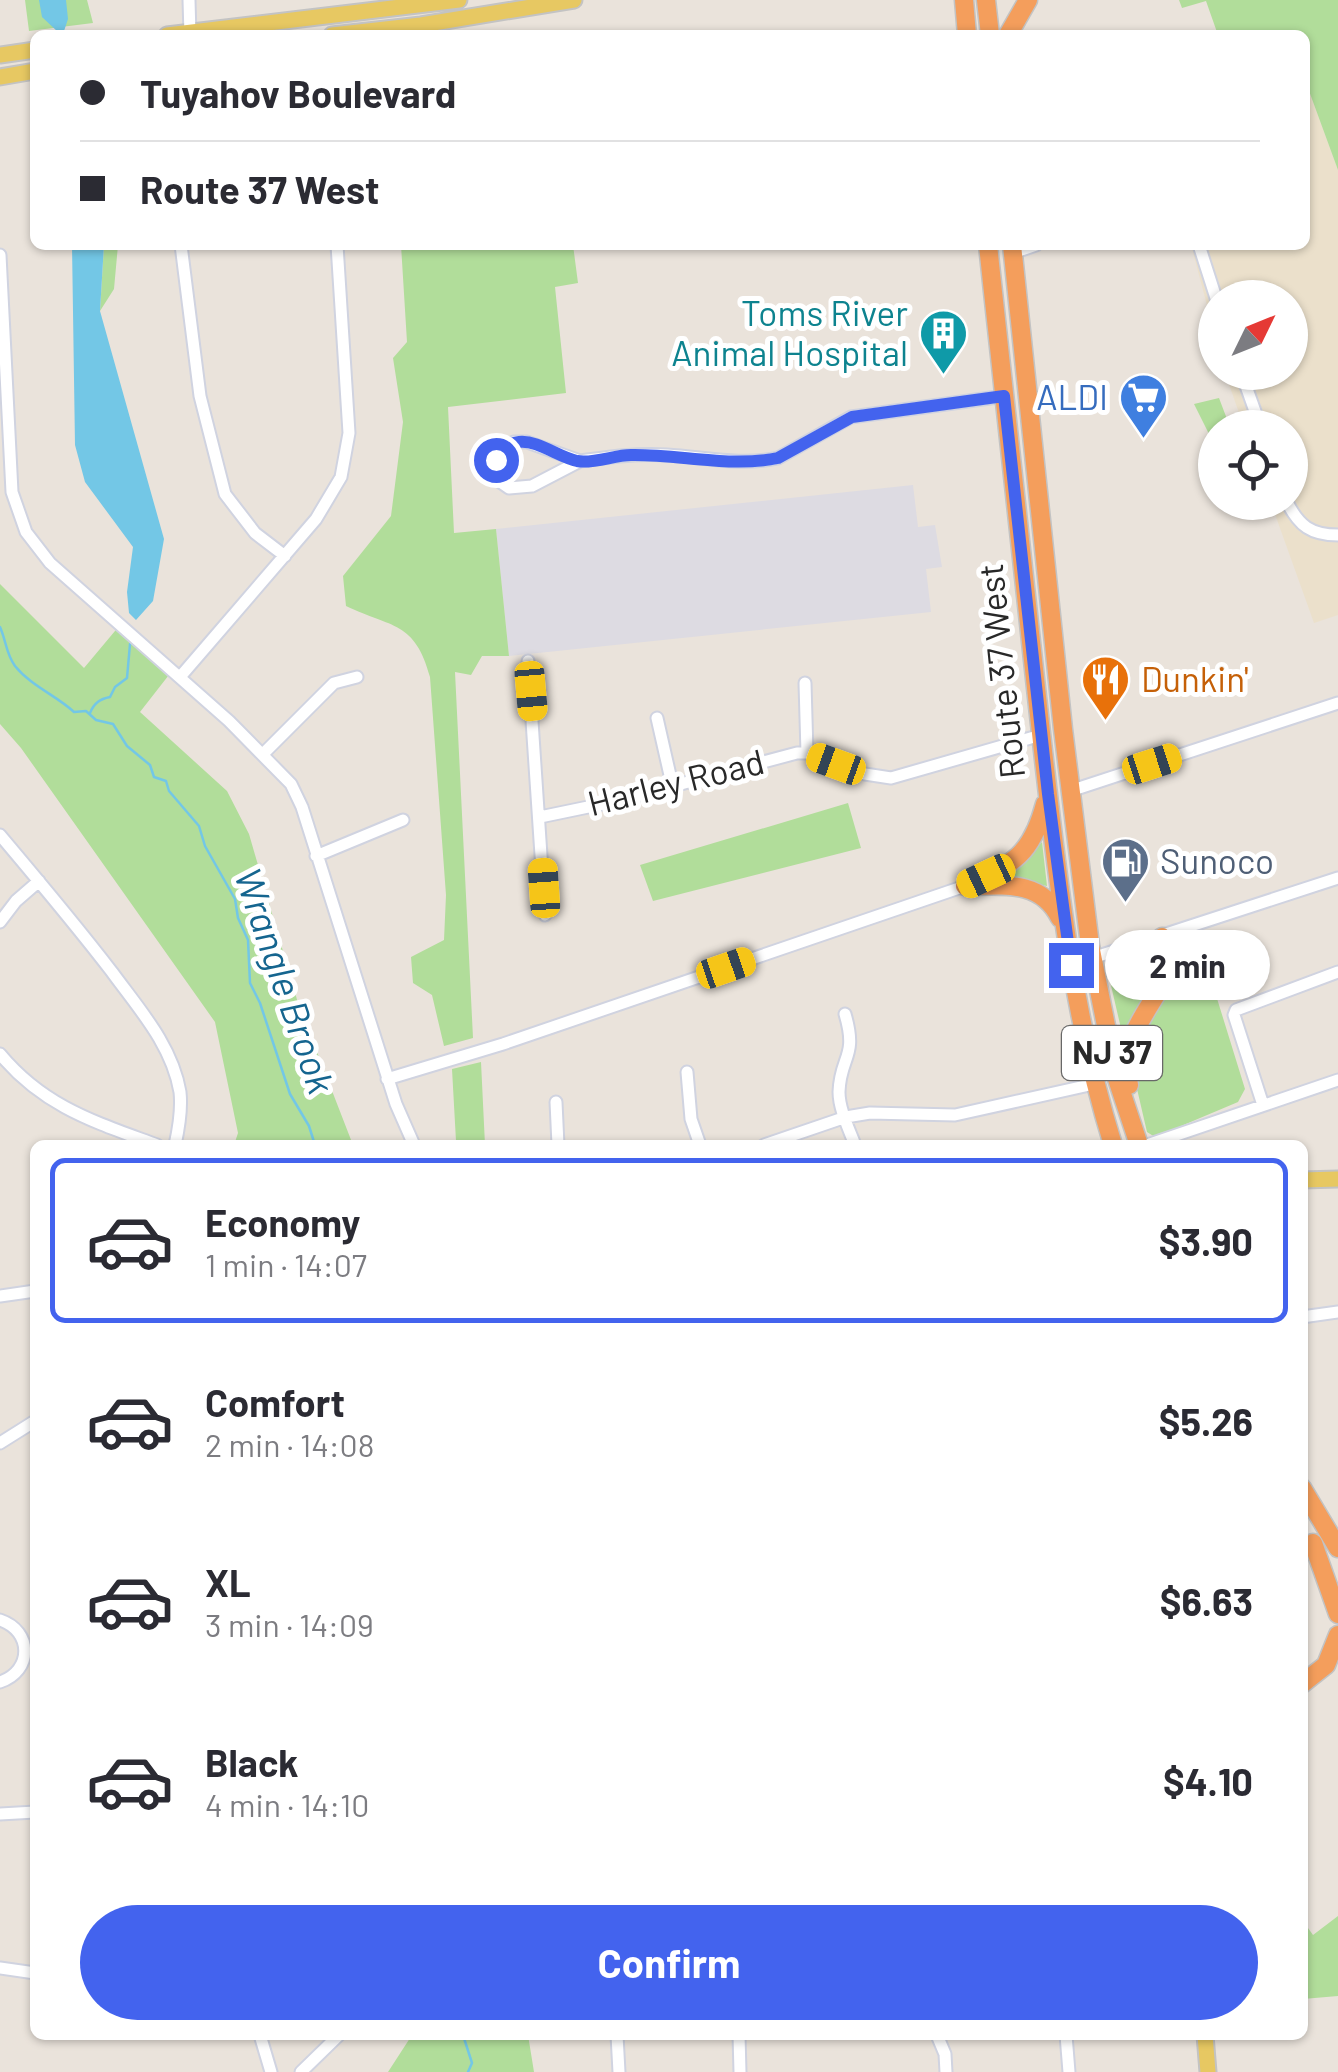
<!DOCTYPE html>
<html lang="en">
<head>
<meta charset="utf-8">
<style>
  body { margin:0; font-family:Barlow,sans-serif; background:#f2f2f3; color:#2b2b33; height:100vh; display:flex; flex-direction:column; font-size:38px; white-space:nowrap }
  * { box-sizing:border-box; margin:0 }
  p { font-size:32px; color:#7c7c81 }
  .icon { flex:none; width:55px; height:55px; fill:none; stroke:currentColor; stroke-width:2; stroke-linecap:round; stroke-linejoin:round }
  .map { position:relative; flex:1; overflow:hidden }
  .drawer { position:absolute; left:30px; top:1140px; width:1278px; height:900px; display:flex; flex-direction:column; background:#fff; border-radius:15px; box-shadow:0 2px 8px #0004 }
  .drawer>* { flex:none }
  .guide { position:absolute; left:30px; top:30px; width:1280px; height:220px; border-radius:15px; box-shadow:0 2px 8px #0004; display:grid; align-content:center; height:220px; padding:0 50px; background:#fff }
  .needle { width:65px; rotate:47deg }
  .fabs { position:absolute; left:1198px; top:280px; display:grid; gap:20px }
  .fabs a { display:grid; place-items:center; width:110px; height:110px; border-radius:50%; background:#fff; box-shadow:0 2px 8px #0004; font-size:50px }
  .end { position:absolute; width:45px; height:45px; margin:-22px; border:12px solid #4363ee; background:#fff; box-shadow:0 0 0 5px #fff }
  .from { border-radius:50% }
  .bubble { position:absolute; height:70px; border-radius:35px; background:#fff; box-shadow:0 2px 8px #0004; font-size:32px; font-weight:700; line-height:70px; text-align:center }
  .car { position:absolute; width:30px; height:60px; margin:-30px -15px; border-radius:12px; box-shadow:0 0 8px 2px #0007; background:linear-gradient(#f5c518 24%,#345 0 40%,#f5c518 0 76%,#345 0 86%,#f5c518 0) }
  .guide b { display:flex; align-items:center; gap:35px; height:95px; font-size:38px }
  .guide b+b { border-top:2px solid #e1e1e2 }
  .guide i { width:25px; height:25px; background:#2b2b33 }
  ul { padding:18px 0 0; list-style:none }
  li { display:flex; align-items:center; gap:30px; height:165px; margin:0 20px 15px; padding:0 30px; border:5px solid transparent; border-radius:15px }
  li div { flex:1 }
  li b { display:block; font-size:38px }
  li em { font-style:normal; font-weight:700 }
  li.active { border-color:#4363ee }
  li>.icon { width:90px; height:90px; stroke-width:1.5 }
  .cta { display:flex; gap:20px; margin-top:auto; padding:20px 50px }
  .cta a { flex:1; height:115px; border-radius:60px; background:#4363ee; color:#fff; font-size:40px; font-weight:700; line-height:115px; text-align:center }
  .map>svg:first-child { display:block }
  .industrial { fill:#dddbe2 }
  .education { fill:#ebe0cb }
  .green { fill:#b1dd9a }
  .water { fill:#73c7e6 }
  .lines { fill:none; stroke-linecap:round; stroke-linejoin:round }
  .stream { stroke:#73c7e6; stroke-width:2.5 }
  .minor-casing { stroke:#d0d3e0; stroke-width:15 }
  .major-casing { stroke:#c3c3c3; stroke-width:19 }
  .highway-casing { stroke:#c3c3c3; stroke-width:21 }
  .minor { stroke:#fff; stroke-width:11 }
  .major { stroke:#e7c862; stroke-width:15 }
  .highway { stroke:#f49e5c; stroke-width:18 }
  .route { stroke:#4363ee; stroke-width:12 }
  .labels { text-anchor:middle; stroke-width:10; stroke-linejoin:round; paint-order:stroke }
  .shield { fill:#fff; stroke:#686868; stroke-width:2.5 }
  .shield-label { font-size:32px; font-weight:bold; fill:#282828 }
  .culture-label { font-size:35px; fill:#0d838f; stroke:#fff; text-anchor:end }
  .shop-label { font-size:35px; fill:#366cbe; stroke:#fff; text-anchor:end }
  .street-label { font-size:35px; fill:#282828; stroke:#fff }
  .food-label { font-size:35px; fill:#c56008; stroke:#fff; text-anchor:start }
  .service-label { font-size:35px; fill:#4e5e75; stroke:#fff; text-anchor:start }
  .water-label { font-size:38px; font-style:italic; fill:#15658f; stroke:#fff }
</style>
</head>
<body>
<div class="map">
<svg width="1338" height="2072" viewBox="0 0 1338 2072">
  <rect width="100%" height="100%" fill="#eae3db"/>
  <!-- industrial -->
  <path class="industrial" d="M913,485L918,527L935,525L942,567L926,569L931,612L509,656L496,529Z"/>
  <!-- education -->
  <path class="education" d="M1305,80L1338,170V615L1314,623L1271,503L1290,502V428L1244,427L1225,373L1290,372V298H1215V335L1191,245H1305Z"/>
  <!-- green -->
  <path class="green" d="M25,0H87L93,23L29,31Z
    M1179,0H1338V170L1305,80V35H1218L1206,1L1182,8Z
    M104,245H118L114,289L100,311Z
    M401,245H573L578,283L555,287L566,393L448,407L454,533L496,529L509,656H482L471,675L455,672L473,1038L444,1046L432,995L413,983L411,957L444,940L446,895L430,677C415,621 392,628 346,606L343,576L391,516L403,422L393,358L407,342Z
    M1219,398L1230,427L1215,428L1212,440L1194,404Z
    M0,584L84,668L120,625L172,671L140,712L227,791L249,834L298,1003L353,1145H234L238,1133L215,1022L21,748L0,724Z
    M848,803L861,848L653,901L640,865Z
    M1042,842L1047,886L1001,878L1000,875L1028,858Z
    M1197,934L1181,942L1198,937L1245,1089L1238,1102L1155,1137L1147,1132L1131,1063L1174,946L1180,940Z
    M1150,948L1158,951L1165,960L1123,1037L1106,964Z
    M481,1062L485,1145H445L456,1141L452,1069Z
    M1338,1916V1996L1303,1999V1921L1313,1935Z
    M412,2035H528L534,2072H388Z"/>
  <!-- water -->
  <path class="water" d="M39,0H66L68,19L64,31L58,32L42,17Z
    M72,245H104L100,311L164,539L153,601L136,620L129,613L127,592L133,547L85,482L75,445Z"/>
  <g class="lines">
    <!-- stream -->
    <path class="stream" d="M0,627C6,640 6,654 15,666C31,686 57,696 74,712L86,711L96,720L113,724L127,746L150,765L154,777L166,781L169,791L199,826L205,846L235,899L238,918L248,940L250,983L260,1003L290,1094L309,1126L315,1145
      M90,713C94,703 100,699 110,697L115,687L127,678L130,644
      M463,2035L472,2063L468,2072"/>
    <defs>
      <path id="minor" d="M189,0L190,35
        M181,245L200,396L225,494L255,533L285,556
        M1199,245L1216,298
        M1013,253L1036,245
        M0,255L12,492L26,532L50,563L229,721L291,784L302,807L396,1104L414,1145
        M1241,372L1261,428
        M514,442H527L580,461L532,486L509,488L496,479C491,461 499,451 514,442Z
        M580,461C609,457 638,453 667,455C704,457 741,466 778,458L851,417L1005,396
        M1287,502C1299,526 1311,535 1338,535
        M528,661L545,915
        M180,677L316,519L341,477L349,433L337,245
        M805,683L807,753
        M657,718L672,784
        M263,754L334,683L357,677
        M1073,790L1338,703
        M540,817L617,801L797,753H807L865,774L891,778L1041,735
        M0,835C38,880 76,925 112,972C139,1009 172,1045 180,1092C182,1110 179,1127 175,1145
        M316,856L403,820
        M0,922L16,901L39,881
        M1071,965L1338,878
        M845,1014C858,1058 840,1056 839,1092C839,1109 849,1129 855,1145
        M0,1054C44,1107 95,1122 157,1145
        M687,1072L691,1119L700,1145
        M387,1079L503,1044L965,886
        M556,1102L558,1145
        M1263,1105L1234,1015L1236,1010L1338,972
        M764,1145L846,1117L870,1113L955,1115L1094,1084
        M1147,1145L1338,1080
        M0,1296L35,1291
        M1302,1317L1338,1312
        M0,1443L35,1421
        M0,1620C33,1631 33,1671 0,1682
        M0,1814L35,1812
        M0,1968L35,1973
        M260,2035L271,2072
        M617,2035L619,2072
        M739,2035L740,2072
        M937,2035L945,2054L946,2072
        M1066,2035L1069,2072
        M301,2072L339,2035"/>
      <path id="major" d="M167,35L459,0
        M332,35L421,25L574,0
        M0,55L35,50
        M0,77L35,71
        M1302,1180L1338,1179
        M1205,2035L1208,2072"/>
      <path id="highway" d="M964,0L967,35
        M986,0L990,35
        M1008,35L1028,0
        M988,245C1004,396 1021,547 1037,697C1054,848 1068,1000 1113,1145
        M1012,245L1063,729L1090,945L1116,1076L1139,1145
        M965,886C1012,864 1031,857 1045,804
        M970,886C1006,885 1042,881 1060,918
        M1129,1085C1117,1035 1154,1009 1171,966L1162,937
        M1302,1488L1338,1548
        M1313,1543L1338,1614
        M1302,1684L1326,1665L1338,1635"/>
    </defs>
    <!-- minor casing -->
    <use href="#minor" class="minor-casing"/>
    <!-- major casing -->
    <use href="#major" class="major-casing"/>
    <!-- highway casing -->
    <use href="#highway" class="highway-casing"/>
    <!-- minor -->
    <use href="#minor" class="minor"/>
    <!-- major -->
    <use href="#major" class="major"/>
    <!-- highway -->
    <use href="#highway" class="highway"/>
  </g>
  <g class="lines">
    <!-- route -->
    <path class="route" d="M496,460C501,450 507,443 519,442C538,440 558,457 577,461C594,464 614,455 631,455C679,454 730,468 778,458L852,417L1004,396L1048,794L1071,965"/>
  </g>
  <!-- icons -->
  <defs>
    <symbol id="building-pin" viewBox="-11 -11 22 30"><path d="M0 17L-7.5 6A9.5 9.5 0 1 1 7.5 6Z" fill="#0f9aa8" stroke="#fff"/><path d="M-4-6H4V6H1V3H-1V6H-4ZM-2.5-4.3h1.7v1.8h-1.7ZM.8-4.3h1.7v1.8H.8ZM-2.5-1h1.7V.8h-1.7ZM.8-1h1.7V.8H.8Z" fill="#fff"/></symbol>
    <symbol id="supermarket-pin" viewBox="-11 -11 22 30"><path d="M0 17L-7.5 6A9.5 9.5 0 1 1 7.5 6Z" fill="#3f7fe0" stroke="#fff"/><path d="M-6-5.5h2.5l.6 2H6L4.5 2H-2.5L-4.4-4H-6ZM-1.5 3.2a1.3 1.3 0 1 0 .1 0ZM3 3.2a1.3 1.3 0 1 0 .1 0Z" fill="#fff"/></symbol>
    <symbol id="restaurant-pin" viewBox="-11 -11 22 30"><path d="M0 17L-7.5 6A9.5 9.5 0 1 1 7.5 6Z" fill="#e8710a" stroke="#fff"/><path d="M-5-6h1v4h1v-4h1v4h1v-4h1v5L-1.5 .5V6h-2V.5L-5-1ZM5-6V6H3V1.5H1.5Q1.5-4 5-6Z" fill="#fff"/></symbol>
    <symbol id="fuel-pin" viewBox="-11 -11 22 30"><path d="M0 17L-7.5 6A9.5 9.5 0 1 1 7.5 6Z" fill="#5c6f8a" stroke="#fff"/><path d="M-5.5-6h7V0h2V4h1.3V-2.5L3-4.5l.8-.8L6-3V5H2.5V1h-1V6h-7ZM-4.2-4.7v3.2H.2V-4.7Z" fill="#fff"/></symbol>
  </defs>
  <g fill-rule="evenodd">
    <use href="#building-pin" x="916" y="306" width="55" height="75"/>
    <use href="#supermarket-pin" x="1116" y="370" width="55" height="75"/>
    <use href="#restaurant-pin" x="1078" y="652" width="55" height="75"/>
    <use href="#fuel-pin" x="1098" y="834" width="55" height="75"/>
  </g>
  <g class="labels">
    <!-- shield labels -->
    <rect class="shield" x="1062" y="1026" width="100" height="54" rx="8"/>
    <g class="shield-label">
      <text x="1112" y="1064">NJ 37</text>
    </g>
    <!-- culture labels -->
    <g class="culture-label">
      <text x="908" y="326">Toms River<tspan x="908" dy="40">Animal Hospital</tspan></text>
    </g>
    <!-- shop labels -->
    <g class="shop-label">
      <text x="1108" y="410">ALDI</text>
    </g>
    <!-- street labels -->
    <g class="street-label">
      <text transform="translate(1002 671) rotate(-96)" y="12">Route 37 West</text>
      <text transform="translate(676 783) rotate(-14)" y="12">Harley Road</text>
    </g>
    <!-- food labels -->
    <g class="food-label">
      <text x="1141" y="692">Dunkin'</text>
    </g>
    <!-- service labels -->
    <g class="service-label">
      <text x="1160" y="874">Sunoco</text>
    </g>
    <!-- water labels -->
    <g class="water-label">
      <text transform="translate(284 981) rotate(71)" y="13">Wrangle Brook</text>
    </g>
  </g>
</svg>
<div class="fabs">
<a><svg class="needle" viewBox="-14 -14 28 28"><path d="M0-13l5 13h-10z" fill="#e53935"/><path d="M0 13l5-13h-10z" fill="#7c7c81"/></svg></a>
<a><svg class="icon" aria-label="locate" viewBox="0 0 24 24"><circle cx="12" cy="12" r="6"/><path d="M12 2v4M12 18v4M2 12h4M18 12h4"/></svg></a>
</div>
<i class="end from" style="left:496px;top:460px"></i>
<i class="end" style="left:1071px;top:965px"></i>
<div class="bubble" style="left:1105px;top:930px;width:165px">2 min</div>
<i class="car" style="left:531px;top:691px;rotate:175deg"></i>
<i class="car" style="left:836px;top:764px;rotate:290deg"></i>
<i class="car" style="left:1152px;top:764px;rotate:72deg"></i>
<i class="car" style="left:986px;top:876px;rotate:245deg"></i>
<i class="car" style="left:544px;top:888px;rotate:356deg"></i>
<i class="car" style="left:726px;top:968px;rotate:71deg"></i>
<div class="guide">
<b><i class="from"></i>Tuyahov Boulevard</b>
<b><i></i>Route 37 West</b>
</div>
<section class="drawer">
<ul>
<li class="active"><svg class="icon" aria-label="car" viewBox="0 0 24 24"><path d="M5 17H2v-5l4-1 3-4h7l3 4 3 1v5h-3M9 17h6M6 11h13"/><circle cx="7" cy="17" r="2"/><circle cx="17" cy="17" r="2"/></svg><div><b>Economy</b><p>1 min · 14:07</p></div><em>$3.90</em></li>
<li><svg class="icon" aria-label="car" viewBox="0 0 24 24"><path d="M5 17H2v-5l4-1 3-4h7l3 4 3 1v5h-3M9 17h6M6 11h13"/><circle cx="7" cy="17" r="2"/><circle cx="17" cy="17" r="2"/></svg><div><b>Comfort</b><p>2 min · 14:08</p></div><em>$5.26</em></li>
<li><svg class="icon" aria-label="car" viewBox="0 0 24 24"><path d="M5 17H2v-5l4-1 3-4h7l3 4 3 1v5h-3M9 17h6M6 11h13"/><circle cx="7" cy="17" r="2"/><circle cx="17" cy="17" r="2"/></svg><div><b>XL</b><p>3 min · 14:09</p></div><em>$6.63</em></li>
<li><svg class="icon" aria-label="car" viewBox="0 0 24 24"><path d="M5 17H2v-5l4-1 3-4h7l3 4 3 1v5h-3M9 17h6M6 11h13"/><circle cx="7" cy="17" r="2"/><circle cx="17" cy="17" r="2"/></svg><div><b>Black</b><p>4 min · 14:10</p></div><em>$4.10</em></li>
</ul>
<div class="cta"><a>Confirm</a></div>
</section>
</div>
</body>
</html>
